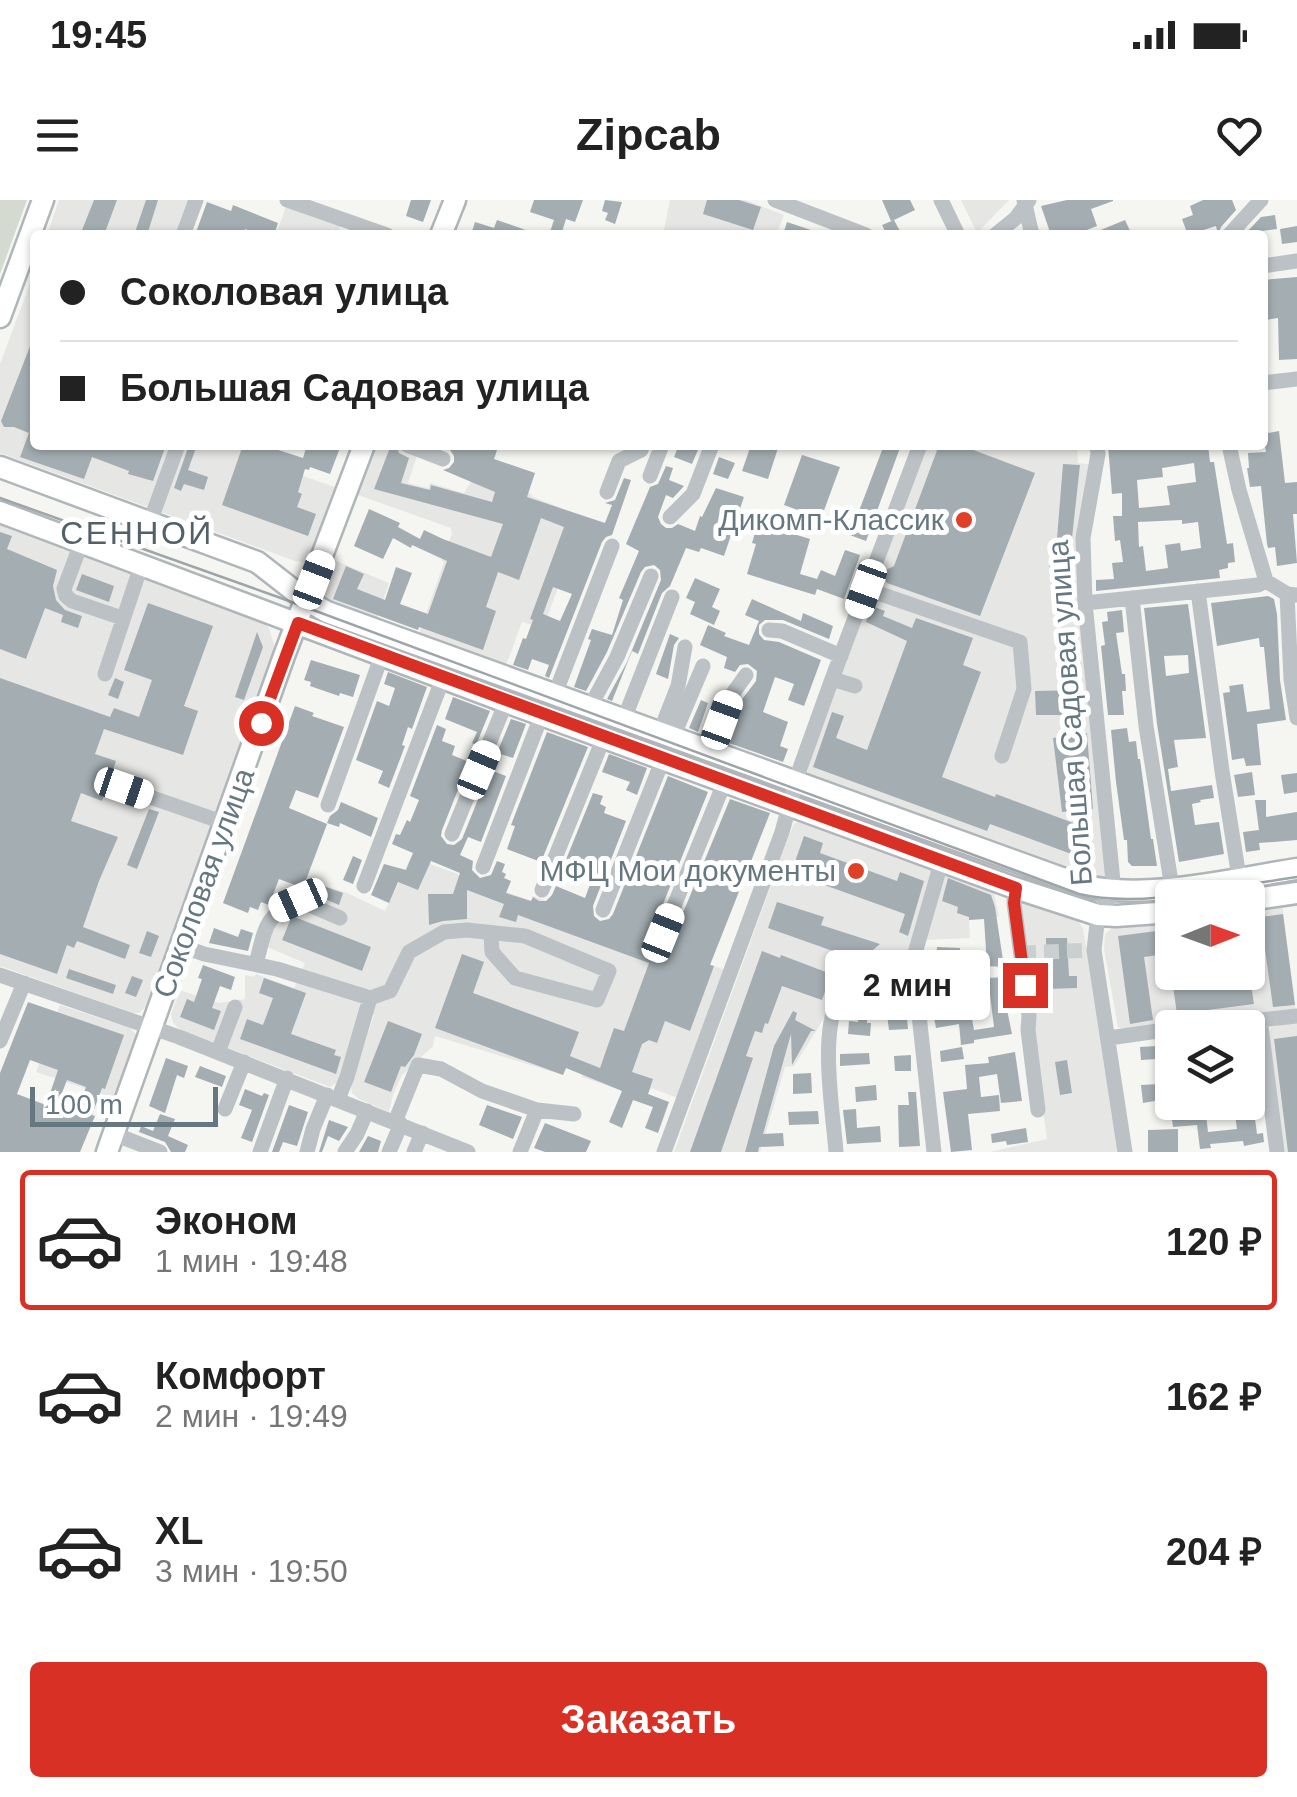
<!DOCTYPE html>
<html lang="ru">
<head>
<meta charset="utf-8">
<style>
  body { margin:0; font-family:Helvetica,sans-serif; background:#f2f2f2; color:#222; height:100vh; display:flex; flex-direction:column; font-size:38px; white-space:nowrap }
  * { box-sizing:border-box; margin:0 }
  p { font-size:32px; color:#767676 }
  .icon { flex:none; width:55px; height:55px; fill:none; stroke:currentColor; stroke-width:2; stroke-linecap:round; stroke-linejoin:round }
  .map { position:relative; height:952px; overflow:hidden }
  .sheet { display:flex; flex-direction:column; background:#fff; flex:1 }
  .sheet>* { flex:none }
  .guide { position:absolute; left:30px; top:30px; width:1238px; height:220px; border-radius:10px; box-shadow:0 2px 8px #0004; display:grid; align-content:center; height:220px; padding:0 30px; background:#fff }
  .needle { width:65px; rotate:89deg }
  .tools { position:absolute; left:1155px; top:680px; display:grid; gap:20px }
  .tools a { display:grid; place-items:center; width:110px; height:110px; border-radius:10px; background:#fff; box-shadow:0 2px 8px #0004; font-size:50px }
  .scale { position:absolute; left:30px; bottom:25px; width:188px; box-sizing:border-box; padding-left:10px; border:5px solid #657882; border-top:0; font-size:28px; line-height:35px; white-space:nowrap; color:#657882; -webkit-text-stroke:8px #fff; paint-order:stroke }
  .end { position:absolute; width:45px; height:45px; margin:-22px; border:12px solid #d93025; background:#fff; box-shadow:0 0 0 5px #fff }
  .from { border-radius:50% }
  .bubble { position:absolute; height:70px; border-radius:10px; background:#fff; box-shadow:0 2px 8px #0004; font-size:32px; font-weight:700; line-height:70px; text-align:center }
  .car { position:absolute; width:30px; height:60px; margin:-30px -15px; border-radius:12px; box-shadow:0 0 8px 2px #0007; background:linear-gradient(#fff 24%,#345 0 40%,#fff 0 76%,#345 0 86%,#fff 0) }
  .guide b { display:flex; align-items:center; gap:35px; height:95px; font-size:38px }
  .guide b+b { border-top:2px solid #e0e0e0 }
  .guide i { width:25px; height:25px; background:#222 }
  ul { padding:18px 0 0; list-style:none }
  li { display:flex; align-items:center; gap:30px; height:140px; margin:0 20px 15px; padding:0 10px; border:5px solid transparent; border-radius:10px }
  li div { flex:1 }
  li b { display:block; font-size:38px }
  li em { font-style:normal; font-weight:700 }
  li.selected { border-color:#d93025 }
  li>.icon { width:90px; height:90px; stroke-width:1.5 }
  .button { display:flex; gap:20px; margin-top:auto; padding:20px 30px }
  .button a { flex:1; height:115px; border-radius:10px; background:#d93025; color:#fff; font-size:40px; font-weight:700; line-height:115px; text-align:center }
  .status { display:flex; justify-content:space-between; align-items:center; height:70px; padding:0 50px; background:#fff; direction:ltr }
  .status svg { height:28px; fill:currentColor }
  header { display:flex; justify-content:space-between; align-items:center; height:130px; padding:0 30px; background:#fff; font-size:45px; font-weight:700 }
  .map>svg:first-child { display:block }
  .built { fill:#e6e6e5 }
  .green { fill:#d5dad1 }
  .building { fill:#a4aeb2; fill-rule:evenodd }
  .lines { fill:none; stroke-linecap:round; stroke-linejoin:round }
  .minor-tunnel { stroke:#cad0d0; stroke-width:15; stroke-dasharray:15 8; stroke-linecap:butt }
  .major-casing { stroke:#afb5b8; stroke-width:25 }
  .minor { stroke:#bbc1c4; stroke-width:15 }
  .major { stroke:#fff; stroke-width:20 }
  .tram { stroke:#9da5a9; stroke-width:2.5 }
  .route { stroke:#d93025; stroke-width:12 }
  .poi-dot { fill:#de4028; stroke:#fff; stroke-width:4 }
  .labels { text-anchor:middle; stroke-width:10; stroke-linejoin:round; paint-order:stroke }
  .poi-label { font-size:30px; fill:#657882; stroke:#fff; text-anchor:end }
  .street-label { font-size:30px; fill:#657882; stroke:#fff }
  .neighbourhood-label { font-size:32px; letter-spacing:2.5px; fill:#526067; stroke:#fff }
</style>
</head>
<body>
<div class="status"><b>19:45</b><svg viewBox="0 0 49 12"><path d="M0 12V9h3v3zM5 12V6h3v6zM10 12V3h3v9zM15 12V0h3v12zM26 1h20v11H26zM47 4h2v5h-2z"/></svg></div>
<header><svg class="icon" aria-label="menu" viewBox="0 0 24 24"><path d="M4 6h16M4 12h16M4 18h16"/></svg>Zipcab<svg class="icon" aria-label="heart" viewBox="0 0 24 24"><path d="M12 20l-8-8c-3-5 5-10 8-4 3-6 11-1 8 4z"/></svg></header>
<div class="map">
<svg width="1297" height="952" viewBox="0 0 1297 952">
  <rect width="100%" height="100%" fill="#f5f5f1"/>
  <!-- built -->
  <path class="built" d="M59,0H200L186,35H47Z
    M670,0H745L784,15L776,35H663Z
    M961,0H1009L977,33Z
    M286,6L341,25L336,35H276Z
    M35,70V245H273V250L283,269L335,287L308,359L303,362L295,361L0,253V164Z
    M377,245H397L418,253L408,283L428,288L430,283L464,293L476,274L532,294L531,296L578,315L569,358L543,428L522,422L504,471L417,440L444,362L441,360L452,334L451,328L358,295Z
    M927,245H1077L1078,263L1089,264L1079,336L1107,684L808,576L807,564Z
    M0,320L259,418L269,428L274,444L273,461L149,804L139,813H133L0,766Z
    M334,360L389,383L375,424L323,402L322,392Z
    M801,620L935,664L909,750L905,755L858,772L828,812L794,866L785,867L760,952H674L790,633L794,624Z
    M411,657L531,701L533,696L725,770L678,898L651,888L649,892L614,882L612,887L582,877L587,863L571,856L563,875L435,836L433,846L402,875L393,895L389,912L359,899L352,893L351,885L374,815L363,811L338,882L330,887L181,830L173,823L171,814L180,790L219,803L245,799V775L254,777L256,774L294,788L305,763L267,747L280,712L322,685L347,693L385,711Z
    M943,673L993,689L999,717L969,720L970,738L924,740Z
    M1021,699L1068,716L1079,722L1083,729L1100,821L1119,952H990L1047,939L1032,835L1019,711Z
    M1282,703L1296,811L1274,814L1259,812L1125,830L1118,827L1104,749L1105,734L1113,727L1172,718V772H1248V708Z
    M60,805L130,828L135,833L138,837L117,899L36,872Z
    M1297,821V952H1283L1268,832L1272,827Z"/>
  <!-- green -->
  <path class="green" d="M0,0H27L0,74Z"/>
  <!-- building -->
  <path class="building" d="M94,0H117L104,35H80Z
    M146,0H158L147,35H134Z
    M411,0H431L423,22L406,16Z
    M534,0H583L575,22L566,19L561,35H549L554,20L530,12Z
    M605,0L622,2L615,24L605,20L608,13L602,11Z
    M707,0H739L761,7L753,30L703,14Z
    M882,0H910L915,10L894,20L902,35H887L882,25L894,20L891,21Z
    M1067,0H1113V1L1091,9L1097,26L1074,35H1051L1041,6Z
    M1203,0H1232L1236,10L1221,27L1218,35L1216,26L1188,35L1182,19L1193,15L1190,6Z
    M207,2L231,11L233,5L278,23L274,35H261L245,29L243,34L234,30L233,35H195Z
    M1275,15L1277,29L1261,31L1262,35H1244L1261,17Z
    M497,20L537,34V35H471L475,22L494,28Z
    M1125,20L1132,35H1091V34Z
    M787,22L820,33V35H783Z
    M1297,26V42L1282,44L1280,29Z
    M1297,77V159L1279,160L1278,118L1265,120L1262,80Z
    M34,136L35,245H166L153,281L128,274L129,271L92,257L84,279L20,257L29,233L14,227H4L1,221Z
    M1279,231L1285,283L1297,282V314H1293L1297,363L1277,366L1275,347L1268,348L1267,344L1261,286L1250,287L1247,268H1249L1248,253L1266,252L1263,234Z
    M189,245H197L188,270L208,277L204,290L184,284L181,291L174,288Z
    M243,245H263L303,258L307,245H341L330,274L310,267L309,270L305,269L298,292L302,294L297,307L316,314L308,336L222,305Z
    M391,245H396L399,253L409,258L401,283L430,290L431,285L492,302L495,292L443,270L449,268L454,262V256L450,250L452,245H473L486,250L488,245H492L498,247L494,259L535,273L527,297L605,323L612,305L605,303L615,300L624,278L631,280L612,335L606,337L602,342L549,478L545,476L549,465L532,459L528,470L513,465L523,438L526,439L533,420L530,419L564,327L541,318L519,380L498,372L486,407L496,411L483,450L419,427L418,430L333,399L346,366L364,374L357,389L385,400L396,367L412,373L400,404L428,414L447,361L412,345L411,348L393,338L383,359L354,346L369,309L400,323L398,327L420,339L424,330L443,339L491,357L503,324L374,289ZM553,387L572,394L560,421L543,414Z
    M679,245H700L692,264L674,257Z
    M751,245H779L768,279L742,271Z
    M884,245H901L866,341L839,331L845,315L856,319Z
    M939,245H960L1035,273L980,416L887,383L884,377L886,370L894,366Z
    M1108,245H1163L1164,249L1208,245L1210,262H1214L1227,344L1233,343L1235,362L1228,363V368L1219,370L1220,378L1096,391V380L1114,379L1112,363L1123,362L1120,340L1115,341L1113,316H1122V293L1112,294ZM1194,263L1196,282L1167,286L1170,305L1139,308L1137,280L1163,277L1162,268ZM1182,320V324L1198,322L1201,348L1181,351L1180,343L1165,345L1168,368L1146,371L1143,346L1139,347L1138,322Z
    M802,255L840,267L819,324L805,318L806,313L784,305Z
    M719,257L735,263L728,279L713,274Z
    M1063,264L1080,265L1072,338L1074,398L1053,401L1049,364L1055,363Z
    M666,266L673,268L669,280L684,286L673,298L666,295L658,317L661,324L666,328H672L678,324L695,331L700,316L702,317L716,288L744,297L724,356L701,348L699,352L686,348L670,386L662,393L638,454L632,451L612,501L607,499L627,462L661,380L660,370L654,365L645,367L641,372L607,452L586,491L574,487L591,440L588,439L592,429L612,435L623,400L619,398L639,351L626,344L650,287L658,284Z
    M758,323L810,339L800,374L817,379L821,370L835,376L845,350L860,355L844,399L817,389L815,395L747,374L756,344L752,343Z
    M0,332L12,336L7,349L57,370L53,386L56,400L65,410L82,416L78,428L61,422L63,415L45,408L26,459L0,449Z
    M82,374L114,386L109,402L76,390Z
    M695,378L720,389L712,407L720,411L714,425L690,414L695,402L686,398Z
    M1268,396L1274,399L1277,414L1280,480L1286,520L1257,524L1261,565L1246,566L1244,558L1232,560L1223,493L1230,492L1229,486L1243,484L1247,512L1270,509L1264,447H1260L1259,438L1217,446L1211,403Z
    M752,399L801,421L803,413L833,426L829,439L783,420H765L759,425V434L764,440L779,442L821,460L804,506L788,500L794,484L775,477L763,512L788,522L780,546L788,549L783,562L726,542L743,498L756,481L757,471L748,464L740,465L735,472L724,468L727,457L700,445L708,425L726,433L724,436L749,445L759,421L745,415Z
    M148,403L213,426L184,506L198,511L183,555L104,529L95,554L116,561L102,601L81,593L71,621L118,637L99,681L83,727L130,745L125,759L77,741L74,748L67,745L57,774L0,754V478L110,517L114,508L139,517L152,480L124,470Z
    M1188,404L1206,538L1174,540L1178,567L1168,569L1171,591L1212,585L1214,598L1200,600L1201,602L1192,604L1195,625L1219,622L1224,654L1179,662L1157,524L1144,408ZM1188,455L1189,473L1166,476L1164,456Z
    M872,406L885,411L883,416L912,428L916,418L973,438L963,465L981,472L942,577L995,597L996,594L1084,627L1074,655L990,624L987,631L813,567L832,512L844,516L836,538L867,550L907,441L866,422Z
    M1122,410L1124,432L1116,433L1122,474H1125L1126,491H1122L1124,515H1108L1101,446L1105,445L1102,422L1108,421L1107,412Z
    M257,432L263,447L244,500L235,497Z
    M670,434L679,438L674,445L668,479L656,474Z
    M311,460L360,475L353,497L340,493L339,496L310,486L311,482L304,480Z
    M388,472L427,487L412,529L408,527L402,545L405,546L389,588L378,583L383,571L356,560L377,501L389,506L395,488L384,484Z
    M115,478L124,482L118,499L108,495Z
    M1080,490V515H1036L1035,491Z
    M453,497L490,511L476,545L472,543L477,532L445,519Z
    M701,500L708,503L698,532L689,528Z
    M295,506L314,513L312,516L344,527L318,598L296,590L289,608L327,624L303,688L279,679L269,705L261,702L258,710L250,707L248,713L223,703Z
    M511,519L526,524L513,558L497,553Z
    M437,525L446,529L442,541L455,546L452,555L469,562L442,630L441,636L447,644L454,645L462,639L490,570L506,576L481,642L468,637L460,655L473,661L472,670L480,678L491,675L497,661L505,664L502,672L506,674L504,678L511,681L506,693L531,701L533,697L539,701H546L552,695L556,686L585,698L592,679L563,667L593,593L603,596L600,604L606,607L604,613L626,621L593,706L594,716L600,721L609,719L613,714L668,576L708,592L653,729L654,739L660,744L669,742L673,737L730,599L770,613L710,765L714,766L690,831L665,821L657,843L649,840L642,844L632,872L653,879L648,894L669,902L658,933L645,928L653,907L633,900L622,928L609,922L622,891L566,868L563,875L435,828L462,754L484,762L473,793L579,832L570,856L600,868L614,828L624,831L649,763L518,715L516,722L499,717L504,704L467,690V719L443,721L429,725L428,694H453L460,673L431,661L418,690L398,682L389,703L371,695L384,664L406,670L413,653L392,644L396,634L400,635L407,620L410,622L419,600L410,596Z
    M1127,528L1129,542L1136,541L1138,559H1140L1151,639H1153L1157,666H1132L1128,662L1127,640H1124L1116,582L1111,530Z
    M547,532L588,547L541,662L507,649L515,626L511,625Z
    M1087,533L1093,609L1062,612L1053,538Z
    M609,554L647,568L637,595L626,590L630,582L602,572Z
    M1252,572L1255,595L1238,597L1234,575Z
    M1297,573V592L1284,594L1281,575Z
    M1255,600H1266V617L1297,612V640L1259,643L1260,650L1246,652L1243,632L1259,630Z
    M341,602L378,618L371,637L340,623L339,627L327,623L330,616L338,610Z
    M149,609L159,612L137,669L127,665Z
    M804,636L823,643L820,653L897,681L900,672L924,681L908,736L899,732L905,714L791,673Z
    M353,656L362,660L353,684L343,680Z
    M948,678L991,695L995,707L1004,767L987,766L984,719L969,720V717L957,713L958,707L942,701Z
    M323,686L343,693L339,705L320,697Z
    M777,702L824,717L821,725L880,744L861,760L850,756V749L847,756L768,728Z
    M1283,714L1295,805L1273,807L1264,742L1248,744V719Z
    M292,716L371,747L362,771L282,740Z
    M214,728L238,737L241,729L253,733L248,751L209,743Z
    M1172,729V753L1144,757L1153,820L1130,824L1118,736Z
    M147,731L159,736L151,757L139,753Z
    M1046,738H1067L1069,776H1077V788L1047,789Z
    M937,747L960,748L959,764L936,763Z
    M762,751L780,758L781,755L839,777L831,788L827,786L822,800L782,786L768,824L765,823L762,833L755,831L746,856L753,858L721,952H690Z
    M203,765L235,777L231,790L220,786L212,808L221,811L214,830L180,817L187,799L194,802L202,779L198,778Z
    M69,769L116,785L113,794L66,778Z
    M1191,772H1220L1221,782L1250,778L1254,804L1177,814L1173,786L1193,784Z
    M132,776L143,780L136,797L125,793Z
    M903,776L908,829L889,830L887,815L895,814L893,793H888L887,777Z
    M1004,777L1010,804L1006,805L1012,834L974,840V843L961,845L959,824L936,828L934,818H938L935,784L965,781L968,813H971L974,830L994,827L988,778Z
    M264,778L306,793L291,834L336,850L334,855L341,857L336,874L240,839L247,819L263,825L273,798L259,793Z
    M865,785H867V823H871L870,836L848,834L849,821L858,822L857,798H852Z
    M28,802L124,835L105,889L102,888L92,915L95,916L80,952H0V873ZM30,860L58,870L46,905L17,894ZM67,880L86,887L78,910L58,903Z
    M793,811L797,813L795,820L816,831H811L792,865L791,834L763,934L783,933L784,946L759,947L758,952H745L774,846Z
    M388,821L422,834L414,855L405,867L401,866L391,892L364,882Z
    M1297,836V952H1288L1274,839Z
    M1172,845V858L1141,860L1140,847Z
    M962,847L964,859L941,862L940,851Z
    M1015,852L1022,901L1001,903L997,874L979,877L981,897L999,895L1000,911L968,914L972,950L951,952L943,892L967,889L965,865L989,863L988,857Z
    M869,853L870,864L840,866V854Z
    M911,855V871H895L894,856Z
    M166,858L188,866L184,878L177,875L165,913L149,906Z
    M1067,860L1072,893L1060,895L1055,862Z
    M200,866L226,876L222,887L195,877Z
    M811,873L812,893L793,894V874Z
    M1159,884L1160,886L1171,884L1172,898L1143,903L1141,885Z
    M876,885L877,900L856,902L855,887Z
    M245,889L262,896L264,893L269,895L252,942L241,938L252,910L239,905Z
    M908,892H916L920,946L899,947L898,905H909Z
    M289,905L308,912L297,946L283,942L279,952H272Z
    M487,905L522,917L513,939L479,925Z
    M856,909L857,928L880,926L881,942L847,944L843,910Z
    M818,911L819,924L789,925L788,912Z
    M1254,911L1257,934L1263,933L1264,942L1244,946L1243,941L1210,944L1211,948L1200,949L1197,925L1173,927L1172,919H1176L1175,917L1206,914L1208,932L1237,929L1235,914Z
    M160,914L175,919L168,936L188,945L185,952H171L165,942L139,932L141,926L153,931Z
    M329,920L348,927L339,941L328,936L322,952H319Z
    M545,923L591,941L586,952H545L534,948Z
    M1026,928L1028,942L1007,945L1006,941L992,943L991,934Z
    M1178,929V952H1148V930Z
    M368,936L381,941L378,952H359Z"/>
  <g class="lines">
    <!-- minor-tunnel -->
    <path class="minor-tunnel" d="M1021,753L1094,750"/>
    <defs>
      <path id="major" d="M441,35L455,0
        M0,117L43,0
        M0,267L257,362L306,400L327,412L1081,685C1145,701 1231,679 1297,669
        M0,312L506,502L1015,688L1098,715L1116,716L1172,712
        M1248,700L1297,693
        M107,952L284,456L364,245"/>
    </defs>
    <!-- major casing -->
    <use href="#major" class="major-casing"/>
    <!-- minor -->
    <path class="minor" d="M287,0L387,35
      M775,0L866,35
      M941,0L958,35
      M1024,0L1032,35
      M183,35L196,0
      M995,35L1016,18L1029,0
      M1229,35L1261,0
      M1262,66L1297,61
      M1262,183L1297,179
      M407,245L443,259
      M1097,245L1098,254L1083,338L1085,403L1114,691L1098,715L1094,750L1125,952
      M1229,245L1239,290L1266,381
      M650,276L662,245
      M607,292L619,261L641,250L643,245
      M670,317L693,294L712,245
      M150,322L178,245
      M82,341L64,389L66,396L72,401L122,418
      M866,389L1020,442L1024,489L1002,556
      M1198,391L1222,571L1239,677
      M1287,394L1291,479L1297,518
      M1132,398L1146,526L1172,688
      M1085,403L1258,385L1266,381L1287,394L1297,395
      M769,430L782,431L841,456
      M105,474L142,363
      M832,479L855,486
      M555,494L612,346
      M590,507L617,457L651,376
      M624,519L672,397
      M660,532L678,486L685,447
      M673,537L703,466
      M711,552L731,496L746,475
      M124,588L225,623
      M328,605L382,455
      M452,634L506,502
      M483,667L542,514
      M364,686L443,478
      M1015,688L1014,703L1029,816L1028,830L1038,910
      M542,690L604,537
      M603,710L663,559
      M663,733L725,581
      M182,746L204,754L277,769L370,798L390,791L409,752L444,732L467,730L525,736L609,771L597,800L515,778L492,752L491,733
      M256,764C265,730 264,715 298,700L340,718
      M0,775L179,837L468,952
      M1260,819L1277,952
      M1186,828L1297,816
      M1109,838L1172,829
      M0,841L24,783
      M218,852L235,807
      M338,899L347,877L370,798
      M225,909L244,862
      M395,922L418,865L441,869L482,891L537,910L574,914
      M114,934L160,952
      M260,952L287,878
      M307,952L313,929L327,895
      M345,952L357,934L367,911
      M389,952L401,924
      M414,952L422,933
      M520,952L537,910
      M664,952L782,632L800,568L832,479L920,245
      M836,952C833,908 815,817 848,784C865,766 890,762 913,760
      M934,952L913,760L942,660"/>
    <!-- major -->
    <use href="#major" class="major"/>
    <!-- tram -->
    <path class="tram" d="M0,298L278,397L1079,694C1142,709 1231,686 1297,677"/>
  </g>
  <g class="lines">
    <!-- route -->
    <path class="route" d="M261,523L298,423L1016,688L1014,703L1025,785"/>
  </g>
  <!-- markers -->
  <g class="poi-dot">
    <circle cx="964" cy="320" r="10"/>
    <circle cx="856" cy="671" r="10"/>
  </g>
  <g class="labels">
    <!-- poi labels -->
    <g class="poi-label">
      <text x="944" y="330">Дикомп-Классик</text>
      <text x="836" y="681">МФЦ Мои документы</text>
    </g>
    <!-- street labels -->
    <g class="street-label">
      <text transform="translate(1070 513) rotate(-94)" y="10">Большая Садовая улица</text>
      <text transform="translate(204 683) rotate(-70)" y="10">Соколовая улица</text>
    </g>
    <!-- neighbourhood labels -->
    <g class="neighbourhood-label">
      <text x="137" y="344">СЕННОЙ</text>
    </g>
  </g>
</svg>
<div class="tools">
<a><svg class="needle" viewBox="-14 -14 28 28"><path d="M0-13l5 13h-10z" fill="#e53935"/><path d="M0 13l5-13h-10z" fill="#767676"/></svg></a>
<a><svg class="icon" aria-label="layers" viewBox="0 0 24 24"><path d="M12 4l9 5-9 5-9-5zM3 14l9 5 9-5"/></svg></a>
</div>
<div class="scale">100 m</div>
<i class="end from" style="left:261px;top:523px"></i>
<i class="end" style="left:1025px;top:785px"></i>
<div class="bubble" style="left:825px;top:750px;width:165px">2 мин</div>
<i class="car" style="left:314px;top:380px;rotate:21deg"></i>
<i class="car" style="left:866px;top:389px;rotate:200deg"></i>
<i class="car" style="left:722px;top:520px;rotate:20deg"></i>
<i class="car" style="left:479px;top:570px;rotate:23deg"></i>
<i class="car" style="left:124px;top:588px;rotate:109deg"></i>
<i class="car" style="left:298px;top:700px;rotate:246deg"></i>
<i class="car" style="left:663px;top:733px;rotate:22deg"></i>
<div class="guide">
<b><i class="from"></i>Соколовая улица</b>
<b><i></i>Большая Садовая улица</b>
</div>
</div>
<section class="sheet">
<ul>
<li class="selected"><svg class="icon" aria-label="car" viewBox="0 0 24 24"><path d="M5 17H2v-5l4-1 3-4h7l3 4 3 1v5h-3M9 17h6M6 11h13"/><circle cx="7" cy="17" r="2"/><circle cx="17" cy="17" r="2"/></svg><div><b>Эконом</b><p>1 мин · 19:48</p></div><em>120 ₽</em></li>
<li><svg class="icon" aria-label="car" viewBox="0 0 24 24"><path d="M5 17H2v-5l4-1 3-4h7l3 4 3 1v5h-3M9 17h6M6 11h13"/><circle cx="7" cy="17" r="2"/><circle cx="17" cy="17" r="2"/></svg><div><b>Комфорт</b><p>2 мин · 19:49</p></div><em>162 ₽</em></li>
<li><svg class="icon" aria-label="car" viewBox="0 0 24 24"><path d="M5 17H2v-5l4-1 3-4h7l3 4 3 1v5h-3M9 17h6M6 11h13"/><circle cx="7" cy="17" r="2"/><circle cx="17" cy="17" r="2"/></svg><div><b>XL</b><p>3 мин · 19:50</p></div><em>204 ₽</em></li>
</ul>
<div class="button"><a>Заказать</a></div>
</section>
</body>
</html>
